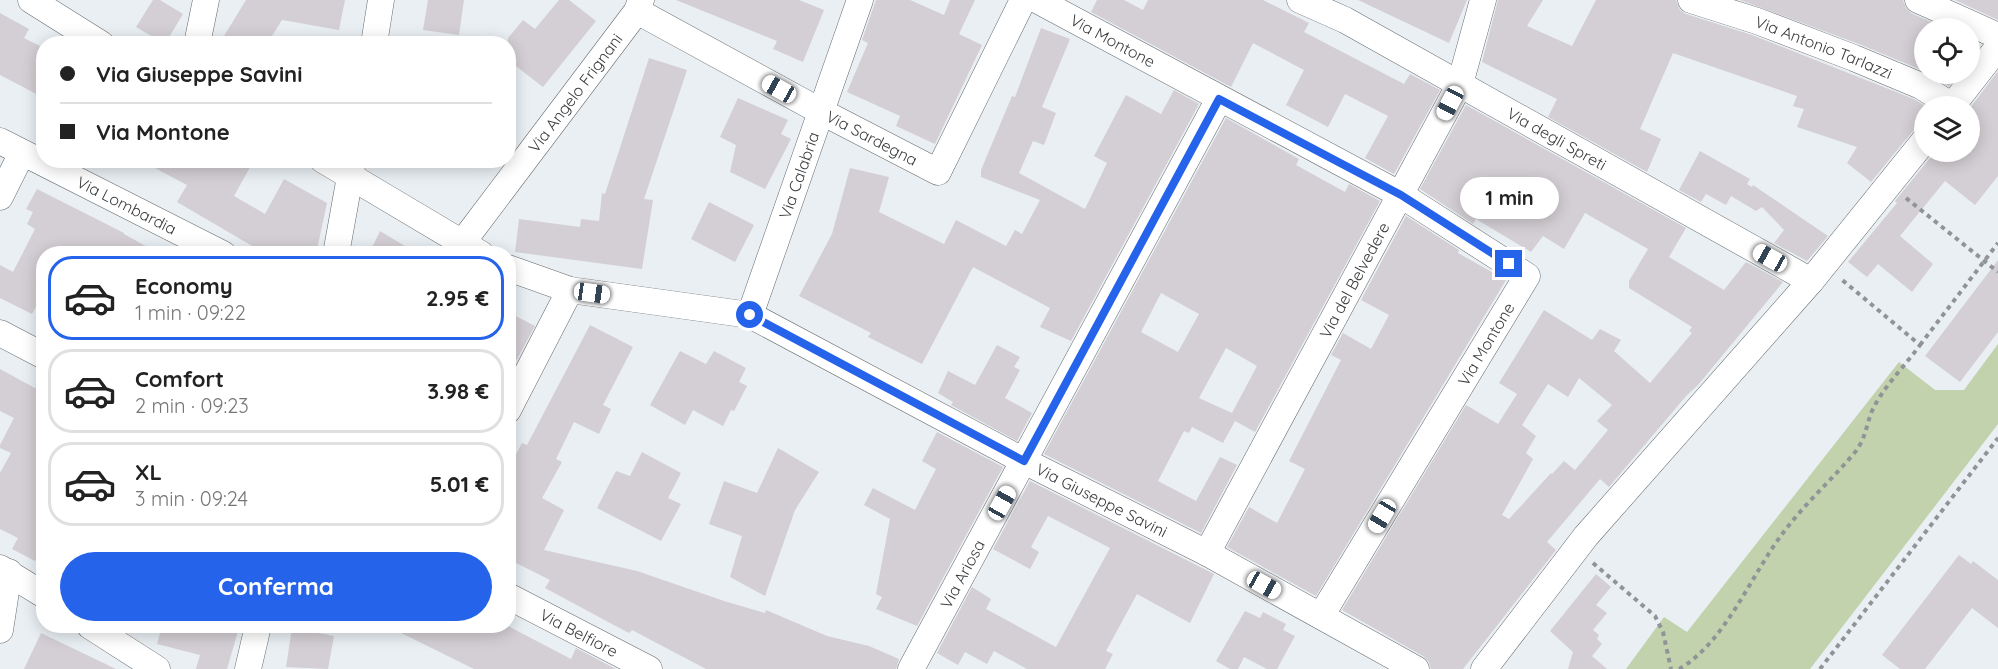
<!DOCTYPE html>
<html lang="it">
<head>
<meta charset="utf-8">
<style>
  body { margin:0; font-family:Quicksand,sans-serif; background:#f2f2f2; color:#222; height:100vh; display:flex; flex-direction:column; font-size:22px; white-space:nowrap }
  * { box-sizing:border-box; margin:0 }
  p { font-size:20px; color:#767676 }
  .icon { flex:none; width:33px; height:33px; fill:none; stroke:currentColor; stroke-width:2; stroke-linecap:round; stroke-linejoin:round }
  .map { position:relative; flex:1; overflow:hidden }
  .details { position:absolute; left:36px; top:246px; width:480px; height:387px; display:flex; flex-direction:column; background:#fff; border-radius:24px; box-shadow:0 3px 15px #0003 }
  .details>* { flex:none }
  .banner { position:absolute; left:36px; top:36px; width:480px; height:132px; border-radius:24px; box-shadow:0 3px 15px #0003; display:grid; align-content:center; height:132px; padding:0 24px; background:#fff }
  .controls { position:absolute; left:1914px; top:18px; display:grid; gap:12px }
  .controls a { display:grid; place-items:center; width:66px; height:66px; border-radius:50%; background:#fff; box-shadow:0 3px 15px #0003; font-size:30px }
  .end { position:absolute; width:27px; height:27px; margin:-14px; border:8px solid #2563eb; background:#fff; box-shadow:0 0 0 3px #fff }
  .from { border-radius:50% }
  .bubble { position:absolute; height:42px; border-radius:21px; background:#fff; box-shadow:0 3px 15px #0003; font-size:20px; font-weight:700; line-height:42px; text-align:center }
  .car { position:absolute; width:18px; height:36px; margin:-18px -9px; border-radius:8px; box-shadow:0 0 4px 2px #0007; background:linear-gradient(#fff 24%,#345 0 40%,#fff 0 76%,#345 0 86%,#fff 0) }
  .banner b { display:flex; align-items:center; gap:21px; height:57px; font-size:22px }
  .banner b+b { border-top:2px solid #e0e0e0 }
  .banner i { width:15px; height:15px; background:#222 }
  ul { padding:10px 0 0; list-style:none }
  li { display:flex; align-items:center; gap:18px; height:84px; margin:0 12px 9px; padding:0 12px; border:3px solid #e0e0e0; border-radius:24px }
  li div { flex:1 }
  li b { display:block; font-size:22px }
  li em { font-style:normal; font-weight:700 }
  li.selected { border-color:#2563eb }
  li>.icon { width:54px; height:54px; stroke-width:1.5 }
  .cta { display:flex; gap:12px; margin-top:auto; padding:12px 24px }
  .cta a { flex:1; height:69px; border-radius:36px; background:#2563eb; color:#fff; font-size:24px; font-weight:700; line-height:69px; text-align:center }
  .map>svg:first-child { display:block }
  .green { fill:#c1d2ac }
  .building { fill:#d4cfd4; fill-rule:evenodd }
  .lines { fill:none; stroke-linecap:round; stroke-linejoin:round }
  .minor-casing { stroke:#656a6e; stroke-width:27 }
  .path { stroke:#909497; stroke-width:4; stroke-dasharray:4.5 4.5; stroke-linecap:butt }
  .minor { stroke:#fff; stroke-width:26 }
  .route { stroke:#2563eb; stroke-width:8 }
  .labels { text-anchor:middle; stroke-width:4.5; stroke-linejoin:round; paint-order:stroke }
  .street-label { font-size:16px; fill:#393b3d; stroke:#fff }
</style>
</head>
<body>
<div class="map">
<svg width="1998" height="669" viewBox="0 0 1998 669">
  <rect width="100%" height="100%" fill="#e9eff3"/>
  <!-- green -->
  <path class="green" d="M1998,344V424L1810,669H1626L1664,617L1687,632L1899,362L1935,390H1964Z"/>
  <!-- building -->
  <path class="building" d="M153,0H160L183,14L165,44L136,27Z
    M246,0H345L339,30L282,20L267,44H236L224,36Z
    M428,0H464L459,35L423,30Z
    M559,0H569L596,21L543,87L508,60V38L523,20L535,29Z
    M676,0H799L824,10L803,62L773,49L777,41Z
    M876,0H910L944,15L950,0H975L959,34L982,45L935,144L896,126L900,116L847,92L868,43L862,40Z
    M1097,0H1124L1143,10L1148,0H1263L1309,23L1304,32L1404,84L1410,74L1440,90L1394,174L1365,158L1388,116L1345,94L1328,127L1286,105L1304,70L1253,43L1231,87L1091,12Z
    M1358,0H1467L1449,43Z
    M1498,0H1543L1527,26L1572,46L1596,0H1676L1680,10L1686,14L1752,35L1914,99L1925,106L1924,126L1918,127L1912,132L1871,182L1847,163L1857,147L1797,127L1804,109L1793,106L1797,96L1673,53L1640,129L1661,139L1647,172L1548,117L1557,99L1482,62Z
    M1740,0H1903L1906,8L1911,13L1945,28H1924V71L1859,44Z
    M1955,0H1998V20Z
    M0,13L29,29L24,38L44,48V98L0,75Z
    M1041,28L1070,39L1042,107L1056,113L1044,145L1033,141L1019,173L1085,209L1107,163L1094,156L1126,95L1161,114L1174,90L1199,104L1071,341L1040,327L1050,308L973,267L922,364L868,337L871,333L799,296L832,234L850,168L889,177L879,212L944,244L956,220L1006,246L1015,230L1022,234L1040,200L981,177V170L1012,96L1015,97Z
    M649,58L687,70L644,199L653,200L642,269L515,252L519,219L580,227L581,219L599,221L602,193L605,194Z
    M1998,71V176L1975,205L1945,181L1900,236L1933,264L1912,292L1878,264L1867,277L1848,262L1897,203L1895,201L1935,152H1970V108Z
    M1929,74H1958L1949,86Z
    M738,98L788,120L781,134L791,139L765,189L730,172L736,145L720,137Z
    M1466,105L1686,228L1669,257L1724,290L1746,262L1783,282L1698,385L1687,395L1609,487L1600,479L1547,542L1556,550L1463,669H1431L1429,662L1423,656L1342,610L1466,405L1498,424L1517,394L1499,383L1544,310L1592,340L1600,329L1621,340L1614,351L1650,383L1692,333L1689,331L1692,327L1629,288V281L1648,249L1585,213L1564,249L1543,236L1531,252L1476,219L1473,224L1420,189ZM1579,378L1612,405L1597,421L1608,430L1575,470L1564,461L1552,474L1551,473L1509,519L1502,515L1533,459L1526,453L1536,436L1522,425L1548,384L1568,397Z
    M1226,118L1299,159L1296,165L1345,192L1349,184L1380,201L1255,432L1235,421L1223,443L1192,427L1189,433L1184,431L1158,481L1196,501L1220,457L1237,465L1201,533L1044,454ZM1161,293L1199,314L1178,352L1141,332ZM1226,348L1257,366L1232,413L1199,398Z
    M1700,151L1750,179L1747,184L1752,187L1753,185L1828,236L1807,261L1774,243L1784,230L1762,207L1756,211L1731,196L1726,205L1706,194L1701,202L1679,190Z
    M140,160H254L234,196L265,214L284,179L327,203L316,254H266L177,202L187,185Z
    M37,189L124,233V234L160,254H44V291L32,314L0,298V265L13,272L35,229L27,224L33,212L26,209Z
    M709,202L754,225L735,262L691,239Z
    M1406,216L1459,250L1458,253L1506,280L1316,596L1227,547L1249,507L1277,523L1305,469L1289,461L1341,360L1331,355L1343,333L1371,349L1389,315L1361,300Z
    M380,231L418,254H369Z
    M1998,260V332L1960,382L1925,356Z
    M508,312L535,326L508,376Z
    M590,325L633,347L603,405L611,409L599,434L574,422L556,459L562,462L542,498L564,510L544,550L637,571L724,601L765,613L766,610L827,636L869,646L899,659L896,669H706L632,630L629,633L610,623L545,588L550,580L508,559V469L522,443L527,445Z
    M997,345L1020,357L1014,367L1020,370L1005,398L1032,413L1017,441L951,405L953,402L938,393L948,371L975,385Z
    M680,351L706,364L714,351L746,368L739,382L747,386L734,411L731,410L723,426L693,410L685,425L650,405Z
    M0,369L44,393V544L35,561L12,549L18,538L0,529V473L11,453L0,448V445L14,418L0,411Z
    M937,432L1003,467L917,626L876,609L882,597L876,594L890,519L864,505L873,488L915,510L936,469L922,461Z
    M778,448L819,472L795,510L765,596L730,577L742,536L709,524L724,481L757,493Z
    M642,452L681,473L668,498L681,504L661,541L597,508L616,471L630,476Z
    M1030,481L1214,574L1190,623L1137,594L1106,651L1113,654L1105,669H1027L994,651L987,664L965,652L958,665L937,653L972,587L991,599L986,609L1056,647L1110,548L1048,516L1031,547L1039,552L1030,569L993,549Z
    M1959,555L1971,564L1973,561L1998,580V628L1972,608L1925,669H1900L1882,655Z
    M1596,574L1611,587L1596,605L1607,613L1593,630L1599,635L1597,639L1602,644L1592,656L1607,669H1568L1573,652L1550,631Z
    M1245,611L1260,618L1263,612L1286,624L1283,630L1295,636L1277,669H1267L1244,657L1238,669H1230L1216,661Z
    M162,626H218L238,631L227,669H196L200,655L157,644Z
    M387,626H508L571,659L576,648L616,669H474Z
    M292,628L334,636L328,669L286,667Z
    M41,633L116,669H24Z"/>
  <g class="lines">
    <defs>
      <g id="minor">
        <path d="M31,0L101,44"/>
        <path id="s1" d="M1037,0L1401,195L1527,276L1321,616"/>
        <path id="s2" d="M1300,0L1345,20L1811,281"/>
        <path id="s3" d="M1691,0L1757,21L1854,58L1921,86L1952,106"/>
        <path d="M1918,0L1998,36"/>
        <path id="s4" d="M637,11L820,111L938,172L1023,0"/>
        <path d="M197,44L206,0"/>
        <path d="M374,44L381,0"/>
        <path d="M1952,106L1998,47"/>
        <path id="s5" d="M0,141L223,254"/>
        <path d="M323,160L481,254"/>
        <path d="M0,197L22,153"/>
        <path id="s6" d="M462,243L637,11L641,0"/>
        <path d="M336,254L353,160"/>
        <path id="s7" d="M508,268L570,290L750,315L1024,461L1207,553L1416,669"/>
        <path id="s8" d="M750,315L860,0"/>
        <path d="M0,333L44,356"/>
        <path d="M508,410L570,290"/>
        <path id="s9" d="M1207,553L1460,84L1483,0"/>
        <path d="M0,568L44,595"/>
        <path id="s10" d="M508,596L649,669"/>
        <path d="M90,626L157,669"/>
        <path d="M0,630L9,572"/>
        <path d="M248,669L258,626"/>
        <path id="s11" d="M911,669L1219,99"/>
        <path d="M1484,669L1586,536L1811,281L1924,141"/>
      </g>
    </defs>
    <!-- minor casing -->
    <use href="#minor" class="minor-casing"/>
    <!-- path -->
    <path class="path" d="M291,160L301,166
      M1906,198L1998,272
      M1920,345L1998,243
      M1593,563L1655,616L1663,632L1671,669
      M1679,669C1725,643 1751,575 1783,533C1805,503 1833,479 1856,451C1866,437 1866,426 1872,411C1883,387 1905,366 1920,345L1841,279
      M1820,669L1998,438"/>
    <!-- minor -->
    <use href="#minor" class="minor"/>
  </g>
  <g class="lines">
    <!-- route -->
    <path class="route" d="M750,315L1024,461L1219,99L1401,195L1509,264"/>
  </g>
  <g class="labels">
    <!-- street labels -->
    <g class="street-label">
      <text dy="6" stroke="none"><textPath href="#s1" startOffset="86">Via Montone</textPath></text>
      <text dy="6" stroke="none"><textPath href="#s3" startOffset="141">Via Antonio Tarlazzi</textPath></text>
      <text dy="6" stroke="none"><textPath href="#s6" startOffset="188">Via Angelo Frignani</textPath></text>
      <text dy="6" stroke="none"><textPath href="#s4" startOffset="267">Via Sardegna</textPath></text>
      <text dy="6" stroke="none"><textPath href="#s2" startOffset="292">Via degli Spreti</textPath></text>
      <text dy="6" stroke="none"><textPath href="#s8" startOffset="148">Via Calabria</textPath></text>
      <text dy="6" stroke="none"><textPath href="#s5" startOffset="142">Via Lombardia</textPath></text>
      <text dy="6" stroke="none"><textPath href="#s9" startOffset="310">Via del Belvedere</textPath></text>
      <text transform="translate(1486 344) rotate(-59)" y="6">Via Montone</text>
      <text dy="6" stroke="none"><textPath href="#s7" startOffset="645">Via Giuseppe Savini</textPath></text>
      <text dy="6" stroke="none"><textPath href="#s11" startOffset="108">Via Ariosa</textPath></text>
      <text dy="6" stroke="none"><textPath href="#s10" startOffset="80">Via Belfiore</textPath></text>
    </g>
  </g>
</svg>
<div class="controls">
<a><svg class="icon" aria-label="locate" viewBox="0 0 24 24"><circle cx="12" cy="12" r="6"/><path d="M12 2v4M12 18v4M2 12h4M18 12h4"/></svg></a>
<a><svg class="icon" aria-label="layers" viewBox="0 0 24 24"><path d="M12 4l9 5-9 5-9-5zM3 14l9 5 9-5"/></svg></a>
</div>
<i class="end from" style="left:750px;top:315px"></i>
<i class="end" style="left:1509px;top:264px"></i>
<div class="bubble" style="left:1460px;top:177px;width:99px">1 min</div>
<i class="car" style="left:779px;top:89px;rotate:299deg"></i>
<i class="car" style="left:1450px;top:103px;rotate:208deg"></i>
<i class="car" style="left:1770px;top:258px;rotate:299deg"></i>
<i class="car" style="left:592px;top:293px;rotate:98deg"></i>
<i class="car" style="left:1002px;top:503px;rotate:29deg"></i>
<i class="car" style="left:1382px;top:516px;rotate:211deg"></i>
<i class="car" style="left:1264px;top:585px;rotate:119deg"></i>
<div class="banner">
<b><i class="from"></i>Via Giuseppe Savini</b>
<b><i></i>Via Montone</b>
</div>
<section class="details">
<ul>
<li class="selected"><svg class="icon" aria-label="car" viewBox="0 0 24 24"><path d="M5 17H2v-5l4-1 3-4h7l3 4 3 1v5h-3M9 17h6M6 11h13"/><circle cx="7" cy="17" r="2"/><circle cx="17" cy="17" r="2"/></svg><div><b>Economy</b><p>1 min · 09:22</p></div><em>2.95 €</em></li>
<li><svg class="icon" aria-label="car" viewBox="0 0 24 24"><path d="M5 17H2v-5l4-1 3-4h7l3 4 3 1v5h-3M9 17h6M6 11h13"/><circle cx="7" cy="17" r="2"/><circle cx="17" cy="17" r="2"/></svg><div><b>Comfort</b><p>2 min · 09:23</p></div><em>3.98 €</em></li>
<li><svg class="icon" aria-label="car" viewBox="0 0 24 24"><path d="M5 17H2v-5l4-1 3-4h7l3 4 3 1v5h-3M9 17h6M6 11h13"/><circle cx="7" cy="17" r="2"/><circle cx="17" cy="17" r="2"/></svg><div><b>XL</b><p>3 min · 09:24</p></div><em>5.01 €</em></li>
</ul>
<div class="cta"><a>Conferma</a></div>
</section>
</div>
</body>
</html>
